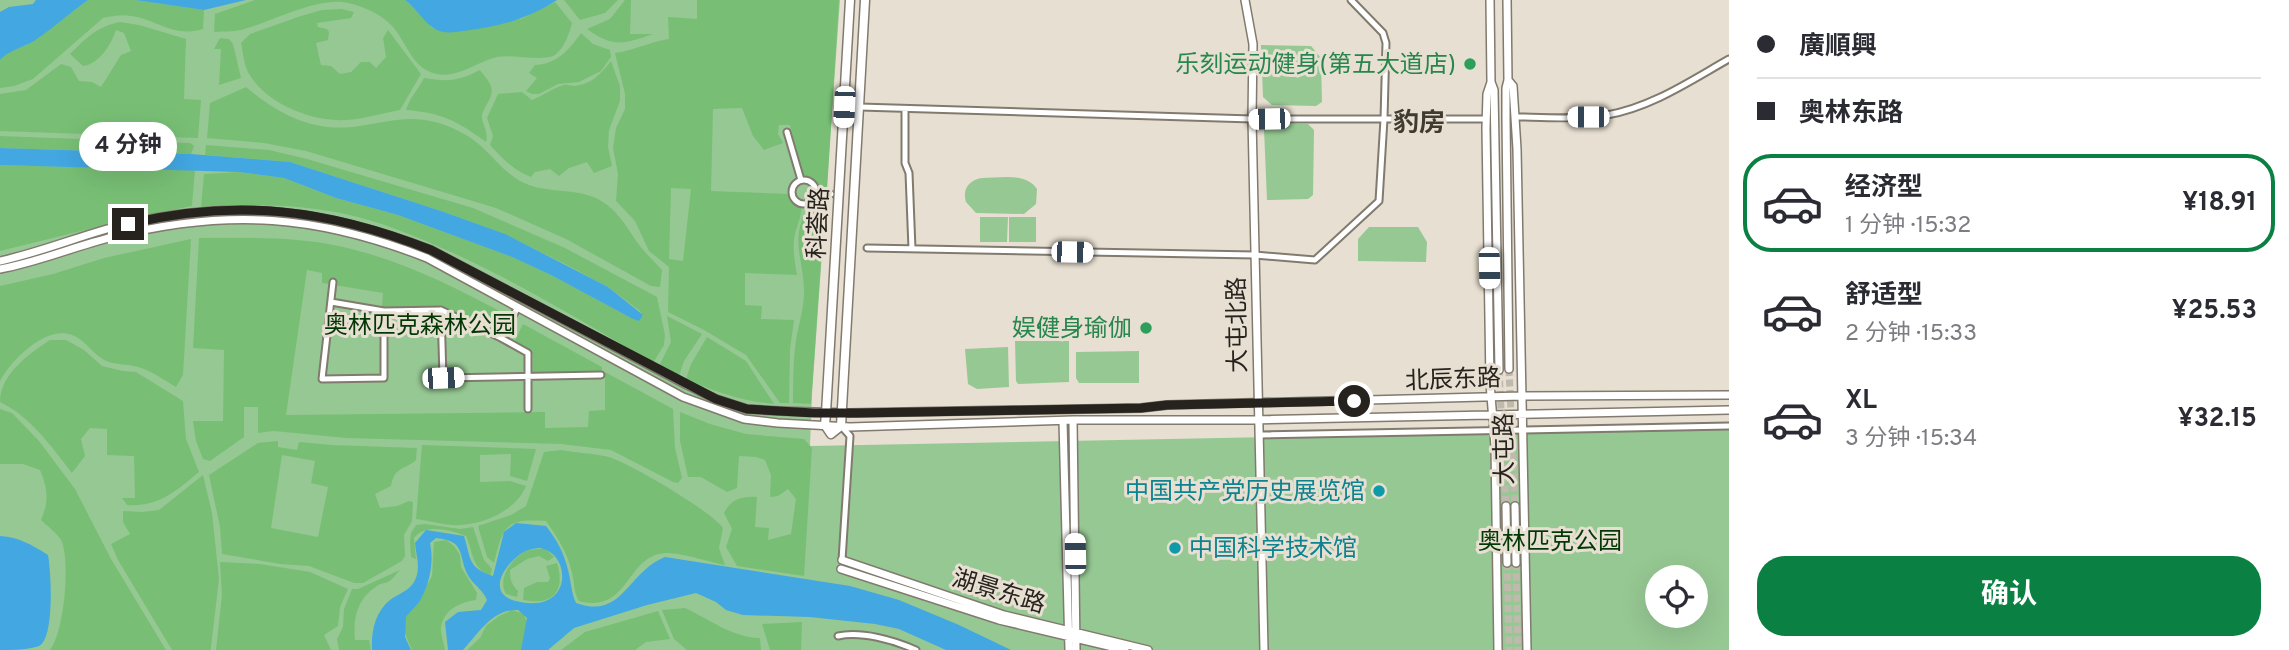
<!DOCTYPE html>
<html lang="zh">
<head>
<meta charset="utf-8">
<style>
  body { margin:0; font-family:Overpass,"Noto Sans SC",sans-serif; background:#f7f7f7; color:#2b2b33; height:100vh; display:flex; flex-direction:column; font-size:26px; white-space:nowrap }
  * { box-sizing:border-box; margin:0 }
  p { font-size:23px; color:#7c7c81 }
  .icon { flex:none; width:38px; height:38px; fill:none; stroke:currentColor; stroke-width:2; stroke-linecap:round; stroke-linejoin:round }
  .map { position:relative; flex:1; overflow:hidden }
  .side { display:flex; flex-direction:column; background:#fff; width:560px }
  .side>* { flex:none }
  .hud { display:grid; align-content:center; height:154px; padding:0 28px; background:#fff }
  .buttons { position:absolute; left:1645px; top:565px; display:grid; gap:14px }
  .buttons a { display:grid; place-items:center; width:63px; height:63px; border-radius:50%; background:#fff; box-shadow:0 7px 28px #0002; font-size:35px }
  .end { position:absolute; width:32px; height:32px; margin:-16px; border:9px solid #26231e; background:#fff; box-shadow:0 0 0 4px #fff }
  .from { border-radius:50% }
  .bubble { position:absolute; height:49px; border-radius:24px; background:#fff; box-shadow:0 7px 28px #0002; font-size:23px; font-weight:700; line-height:49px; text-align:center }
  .car { position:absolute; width:21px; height:42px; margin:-21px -10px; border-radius:9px; box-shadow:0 0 5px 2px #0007; background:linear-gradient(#fff 24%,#345 0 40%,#fff 0 76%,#345 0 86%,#fff 0) }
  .hud b { display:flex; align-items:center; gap:24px; height:66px; font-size:26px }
  .hud b+b { border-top:2px solid #e1e1e2 }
  .hud i { width:18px; height:18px; background:#2b2b33 }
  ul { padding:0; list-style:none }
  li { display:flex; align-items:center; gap:21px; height:98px; margin:0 14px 10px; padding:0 14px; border:4px solid transparent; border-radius:28px }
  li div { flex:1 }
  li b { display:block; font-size:26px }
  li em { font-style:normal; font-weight:700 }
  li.selected { border-color:#0b8043 }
  li>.icon { width:63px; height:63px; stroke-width:1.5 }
  .action { display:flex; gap:14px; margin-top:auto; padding:14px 28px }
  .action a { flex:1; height:80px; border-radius:28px; background:#0b8043; color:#fff; font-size:28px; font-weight:700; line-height:80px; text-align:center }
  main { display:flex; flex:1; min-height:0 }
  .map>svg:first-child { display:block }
  .green { fill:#96c893; fill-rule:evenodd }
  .forest { fill:#78bf75; fill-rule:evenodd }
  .water { fill:#43a7e2; fill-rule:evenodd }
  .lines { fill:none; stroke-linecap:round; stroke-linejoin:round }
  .secondary-tunnel { stroke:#c0b9ad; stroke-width:7; stroke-dasharray:7 3.5; stroke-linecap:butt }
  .street-casing { stroke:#817a6e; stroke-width:9 }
  .secondary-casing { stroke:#817a6e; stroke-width:10 }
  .primary-casing { stroke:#817a6e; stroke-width:11 }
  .street { stroke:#fff; stroke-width:5 }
  .secondary { stroke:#fff; stroke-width:7 }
  .primary { stroke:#fff; stroke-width:8 }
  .route { stroke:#26231e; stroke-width:9 }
  .leisure-dot { fill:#2e9e5b; stroke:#e7dfd1; stroke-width:2.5 }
  .culture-dot { fill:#0f9aa8; stroke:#e7dfd1; stroke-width:2.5 }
  .labels { text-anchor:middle; stroke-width:6; stroke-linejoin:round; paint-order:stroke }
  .leisure-label { font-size:24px; fill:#27864d; stroke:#e7dfd1; text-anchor:end }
  .street-label { font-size:24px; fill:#26231e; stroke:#e7dfd1 }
  .park-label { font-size:24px; fill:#033705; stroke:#e7dfd1 }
  .culture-label { font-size:24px; fill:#0d838f; stroke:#e7dfd1; text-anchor:end }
  .neighbourhood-label { font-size:26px; font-weight:bold; fill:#403a2f; stroke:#e7dfd1 }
</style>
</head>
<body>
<main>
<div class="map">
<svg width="1729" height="650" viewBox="0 0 1729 650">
  <rect width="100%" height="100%" fill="#e7dfd1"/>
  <!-- green -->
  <path class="green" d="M0,0H840L812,394L810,446L1729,428V650H0ZM1657,578H1696V616H1657Z
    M1261,45L1311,46L1321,58L1322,102L1316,106L1272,105L1263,97Z
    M1270,123L1308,124L1314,130L1313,195L1308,199L1267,200L1264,129Z
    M982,178C1000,178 1026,172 1037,189L1036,204L1024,214L976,213L966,202C962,189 969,180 982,178Z
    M980,217H1008L1007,242H980Z
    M1009,217H1036V242H1009Z
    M1369,227H1418L1427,242L1426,262L1358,261V239Z
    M1015,341H1069V382L1018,384L1016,381Z
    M1008,347L1009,387L977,389L968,384L965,349Z
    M1139,351V383H1079L1076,378V352Z"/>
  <!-- forest -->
  <path class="forest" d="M88,0H135L204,10L203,29C173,38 159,20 131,16C122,14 112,16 103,18L33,79L14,86L0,88V60L6,53L27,45L40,36Z
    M255,0H405L413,6L432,28L521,19L555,2L572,23C569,34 565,47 555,55C543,62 513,54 497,57C473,63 452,84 426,70C409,60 404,37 390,24C379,13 359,4 342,2C310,0 272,22 241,30C232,32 223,31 214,32L215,14Z
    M564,0H618L605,13L580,20Z
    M625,0H631L630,34H653C624,44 613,48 587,29L610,19Z
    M697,0H839L827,190L819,191L811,179L804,178L790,125H779L778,134L783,143L764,150L753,136L742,108L713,109L711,191L789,194L795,204L801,207C802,218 795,229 794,240C793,252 795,264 797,275L745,273V305L762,306L761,319L794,320L790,349L789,403H780L746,355L704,330L668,312L669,267L649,251L635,221L616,201L618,174L613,148L616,128L625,109V94L615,53C635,50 650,42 669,39L668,17L697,19ZM671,188L691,189L683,261L669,259Z
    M341,9L354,12L351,18L317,23L318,27L327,29L329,32L328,40L316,43L321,65L331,66L340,74L351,72L361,62H370L376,68L386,57L383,38L388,30L421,74L400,110C383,113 364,119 346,120C312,122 263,103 247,70C244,63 243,52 241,43L250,34L301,16L322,10Z
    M120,22L139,25L186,39L184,99L201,100L198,138L0,131V94L26,90L61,64L71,67L79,81L92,82L101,87L121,55L131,51L124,33L116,30C111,45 99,64 83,66L70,54C87,37 97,27 120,22Z
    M581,33L593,44L610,50L611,57L601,71L579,82L558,84L539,94H532L526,91L537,78L529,73L535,65C557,64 569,50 581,33Z
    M220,38L229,39L233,44L241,78L219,85L221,49H214Z
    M611,61L620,86V101L609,130L608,147L612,166L594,173L587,162L569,168L559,176L550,169L535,172L531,177C514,171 502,158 490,145L493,136L487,118L498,94L522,92L532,100C542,96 553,88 564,85C567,84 571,86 575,86C594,83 600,74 611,61Z
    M480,70C490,84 497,87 487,104C485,107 483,111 482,115C481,124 489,130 486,142C457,121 443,113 406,110C410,97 418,90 424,78C449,82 458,81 480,70Z
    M246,87C277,113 309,131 352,127C380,124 406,114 435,122C451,126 471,136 482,147C495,159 505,173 522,182C542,192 563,189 584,194C615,202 623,223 640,246C647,255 655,262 662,270L660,287L651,286L566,239L496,208L306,151L264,143L207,138L210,103Z
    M0,136L190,143L194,146L191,154L0,148Z
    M206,145L269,150L307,159L473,208L565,248L657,297L665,335L664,345L653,363C587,324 521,284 451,252C417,237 383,222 345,214C299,204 249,204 201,207L204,174L239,172L284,178L336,198L398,215L512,257L551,275L631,318L643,316L640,311L608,287L565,264L504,234L441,211L290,162L205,155Z
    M0,165L195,170L192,206L138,217L0,251Z
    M816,199L825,204L811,404L793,403C793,385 793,366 795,348C797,328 805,308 804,288C802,252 787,232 816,199Z
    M199,238C245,238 293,236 339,246C402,260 450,285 507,315L497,335L441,307H382L383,293L322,283V273L307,270L286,415L545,412V428L588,427L589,411L605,410V372L673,409L675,448L682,478L678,483L673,482L611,450L561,444L346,438L274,431L258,433V407H244V437L210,461L203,459L196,441L193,421H223L224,350L193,348Z
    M191,239L183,375L176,387C164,380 150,370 138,367C127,364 116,365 106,361C93,355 86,340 72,335C46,325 11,360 0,381V286L53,274L104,258Z
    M667,316L702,334L684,361L679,376L659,366L671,342Z
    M523,324L602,367V377L533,378V355L514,343Z
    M707,337L746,361L774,404C742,401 715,392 686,379L691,364Z
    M50,340H66L84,350L102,366L123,371L136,372L183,401L186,439L199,472C176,491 159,507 127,505L122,498H135L134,456L107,455V429L90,428L81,439L85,456L72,473C51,446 31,417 0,402C0,374 30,353 50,340Z
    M0,409L12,413L39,441L75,489L111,559L166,650H50C64,633 71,560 61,540C57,533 47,526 41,520C49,501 48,489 40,470L23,464H0Z
    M680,412L710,424L746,434L804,439L812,448L804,576L737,566L726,547L732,529L724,513C731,499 742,496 757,497L755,527L769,528L768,540L791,534L796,499L788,489L778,496L770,497L771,475L765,460L756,457L739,456L737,488L727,492L701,477H688L680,441Z
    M278,441V447L297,450L299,442L332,445L417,448L416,460C403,471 395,466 391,486L375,494L380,508L397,506L409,501L413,502L412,521L404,535L405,556L402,561L363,583H354L309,566L280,564L222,554L220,527L209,475L258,443ZM282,455L315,461L311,483L328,487L318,537L271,528Z
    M422,445L536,449L527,481L510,476L511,454L480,455V482L510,481L526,486C516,510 487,523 461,525C447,526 431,521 416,519Z
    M561,450C576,453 594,453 609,457C631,464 711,511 723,528L719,548L725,565C710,562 679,552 665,553C625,556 630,614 579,601C573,591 575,584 572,573C568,553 557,537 546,521C505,518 503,526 494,563L487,557L478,526L511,515L526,506L544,452Z
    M203,475L212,513L219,579L211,647V650H172L118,560L111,544L130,534L123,522V511L142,512L159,510Z
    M425,524L460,529L473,527L484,560L492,569L490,576C471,567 474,554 466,536C451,530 425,523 414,538L416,559L411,557L410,542L411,533L416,525Z
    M446,540L454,546L460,555L461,567L477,593L476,600C461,602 444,609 441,627C440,633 444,643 445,650H412L403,629L407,612L418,601L432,576L434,542Z
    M537,549H546L554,557L548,561L539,556L527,559L510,570C510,580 512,585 518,591L517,597L506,594C497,579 511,559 526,551C529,550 533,550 537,549Z
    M220,562L260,564L310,572L348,589L340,607L338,626L324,635L331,650H216L222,595Z
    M557,563C566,592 552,606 523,600L524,588L537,582H548L550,578L546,566Z
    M400,570C397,573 392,580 388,582C384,584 380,583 377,586C357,599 353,618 355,640H369L371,650H339L337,639L343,627L344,609L352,589H358Z
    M685,608C711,620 731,637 760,638L761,650H687L674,639L662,610Z
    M512,610L524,614L527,622L523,650H467L480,638L486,626L499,616Z
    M658,611L670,639L646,642L635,650H561L585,632Z
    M802,622L801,650H770L762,624Z"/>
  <!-- water -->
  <path class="water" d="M36,0H88C70,13 53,28 34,41C22,48 9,50 0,60V12L9,7L33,4Z
    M135,0H246L204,10Z
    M405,0H557C528,19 498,27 463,31C454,32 446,34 437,30C424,24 417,8 405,0Z
    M0,148L191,154L290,162L441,211L505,234L608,287L643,315L639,321L631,318L551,275L512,257L398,215L336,198L284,178L239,172L0,165Z
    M516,523L546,526C557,540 564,553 568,570C571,581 571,592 576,603C623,620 627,572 665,557L850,586L899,600L959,625L1011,650H946L899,629L875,624L810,617L743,615L726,610L716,602L696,593L647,605L574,628L548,650H521L527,618L518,610C492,609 479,633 463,650H448L445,622L458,612L481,610L487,600C483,590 475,586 469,577C457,557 468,541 436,538L430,543C434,562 430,582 421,599C417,606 410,611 406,617L405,637L411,650H372C371,632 375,612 390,600C398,594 411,590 415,580C421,568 416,555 415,543L426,530L464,536C471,559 468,568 493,576L504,532ZM538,548C572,550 575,616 516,601C485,593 505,564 522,553C527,550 532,549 538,548Z
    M0,536C19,537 32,545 48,555C51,571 55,638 39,646C28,650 12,650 0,650Z"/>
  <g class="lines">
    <!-- secondary-tunnel -->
    <path class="secondary-tunnel" d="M1509,369L1515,506
      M1499,370L1506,506
      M1507,563L1509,650
      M1516,563L1518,650"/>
    <defs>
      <path id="street" d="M860,107L1252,119H1486
        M905,109V163L909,173L912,249
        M1516,117C1546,117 1578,120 1607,115C1652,107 1690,81 1729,59
        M787,132L801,180
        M792 192a12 12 0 1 1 24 0a12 12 0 1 1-24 0Z
        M816,193L831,194
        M867,248L1255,255L1315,260L1379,201L1384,119L1386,43L1383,33L1351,0
        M333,282L322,379L384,378V311L441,310L443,378L601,375
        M331,302L384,311
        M518,307L501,338L528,353V409
        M441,310L501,338
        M842,427L850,436L842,560
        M1259,435L1729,426
        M838,636C861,631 894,640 916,650"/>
      <path id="secondary" d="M1245,0L1253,44L1252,119L1264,650
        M1490,0L1491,82L1494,90L1499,370
        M1507,0L1508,80L1506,88V118L1509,369
        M1508,80L1513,86L1517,149L1527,650
        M1491,82L1487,94L1486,128L1490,383L1495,446L1498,650
        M0,261C37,253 72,239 107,229C223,197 320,207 431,250L687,385L716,399L747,409L779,411L849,413L1141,408L1167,405L1522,396L1729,395
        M0,269C39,262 75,246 113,237C228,208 318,215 427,258L683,397L744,419L778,423L850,427L1073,420H1251L1729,410
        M1073,420L1076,650
        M1063,421L1069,650
        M1506,506L1507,563
        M1515,506L1516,563
        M842,560L1004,615L1148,650
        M841,569L999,620L1125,650"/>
      <path id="primary" d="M850,0L826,413L825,425L831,434L841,426L865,0"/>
    </defs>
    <!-- street casing -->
    <use href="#street" class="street-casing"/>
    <!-- secondary casing -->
    <use href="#secondary" class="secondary-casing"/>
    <!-- primary casing -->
    <use href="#primary" class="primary-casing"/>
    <!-- street -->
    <use href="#street" class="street"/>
    <!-- secondary -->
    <use href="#secondary" class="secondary"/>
    <!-- primary -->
    <use href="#primary" class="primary"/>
  </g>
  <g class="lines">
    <!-- route -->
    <path class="route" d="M128,224C237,198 328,209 431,250L716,399L747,409L814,413H858L1141,408L1167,405L1354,401"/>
  </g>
  <!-- markers -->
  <g class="leisure-dot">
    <circle cx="1470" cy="64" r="7"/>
    <circle cx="1146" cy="328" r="7"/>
  </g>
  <g class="culture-dot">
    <circle cx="1379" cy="491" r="7"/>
    <circle cx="1175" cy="548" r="7"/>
  </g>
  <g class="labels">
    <!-- leisure labels -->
    <g class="leisure-label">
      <text x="1456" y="72">乐刻运动健身(第五大道店)</text>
      <text x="1132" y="336">娱·健身瑜伽</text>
    </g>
    <!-- street labels -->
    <g class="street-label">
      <text transform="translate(818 223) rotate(-87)" y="8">科荟路</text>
      <text transform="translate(1237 325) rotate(-91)" y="8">大屯北路</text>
      <text transform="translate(1453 379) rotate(-2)" y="8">北辰东路</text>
      <text transform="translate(1504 449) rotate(-91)" y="8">大屯路</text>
      <text transform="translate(999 591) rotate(17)" y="8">湖景东路</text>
    </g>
    <!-- park labels -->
    <g class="park-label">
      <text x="420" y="333">奥林匹克森林公园</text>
      <text x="1550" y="549">奥林匹克公园</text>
    </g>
    <!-- culture labels -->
    <g class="culture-label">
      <text x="1365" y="499">中国共产党历史展览馆</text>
      <text x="1189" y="556" text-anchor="start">中国科学技术馆</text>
    </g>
    <!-- neighbourhood labels -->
    <g class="neighbourhood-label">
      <text x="1419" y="131">豹房</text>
    </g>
  </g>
</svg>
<div class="buttons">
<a><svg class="icon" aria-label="locate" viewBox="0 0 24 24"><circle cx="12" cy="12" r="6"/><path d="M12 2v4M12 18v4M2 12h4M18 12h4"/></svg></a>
</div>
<i class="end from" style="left:1354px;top:401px"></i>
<i class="end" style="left:128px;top:224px"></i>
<div class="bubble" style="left:79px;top:122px;width:98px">4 分钟</div>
<i class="car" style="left:844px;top:107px;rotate:183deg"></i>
<i class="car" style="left:1588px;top:117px;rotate:270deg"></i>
<i class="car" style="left:1269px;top:119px;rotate:269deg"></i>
<i class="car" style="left:1072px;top:252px;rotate:91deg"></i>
<i class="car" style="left:1489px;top:268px;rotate:179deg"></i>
<i class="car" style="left:443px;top:378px;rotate:88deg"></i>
<i class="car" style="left:1075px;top:554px;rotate:359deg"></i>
</div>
<section class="side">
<div class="hud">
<b><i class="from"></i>廣順興</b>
<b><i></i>奥林东路</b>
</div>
<ul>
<li class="selected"><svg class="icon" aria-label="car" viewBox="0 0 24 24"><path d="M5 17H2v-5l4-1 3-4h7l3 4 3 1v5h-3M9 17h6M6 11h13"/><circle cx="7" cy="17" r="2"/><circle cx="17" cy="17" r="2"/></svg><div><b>经济型</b><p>1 分钟 · 15:32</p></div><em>¥18.91</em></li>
<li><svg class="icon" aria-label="car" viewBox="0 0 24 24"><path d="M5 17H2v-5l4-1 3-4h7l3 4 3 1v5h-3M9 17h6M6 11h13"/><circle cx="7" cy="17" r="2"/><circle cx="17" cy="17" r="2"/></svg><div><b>舒适型</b><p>2 分钟 · 15:33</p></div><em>¥25.53</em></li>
<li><svg class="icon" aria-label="car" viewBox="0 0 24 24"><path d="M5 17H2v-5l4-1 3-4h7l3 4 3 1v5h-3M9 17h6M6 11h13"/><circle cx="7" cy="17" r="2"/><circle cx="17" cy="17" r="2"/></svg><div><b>XL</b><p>3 分钟 · 15:34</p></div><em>¥32.15</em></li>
</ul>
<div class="action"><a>确认</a></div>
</section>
</main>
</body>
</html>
